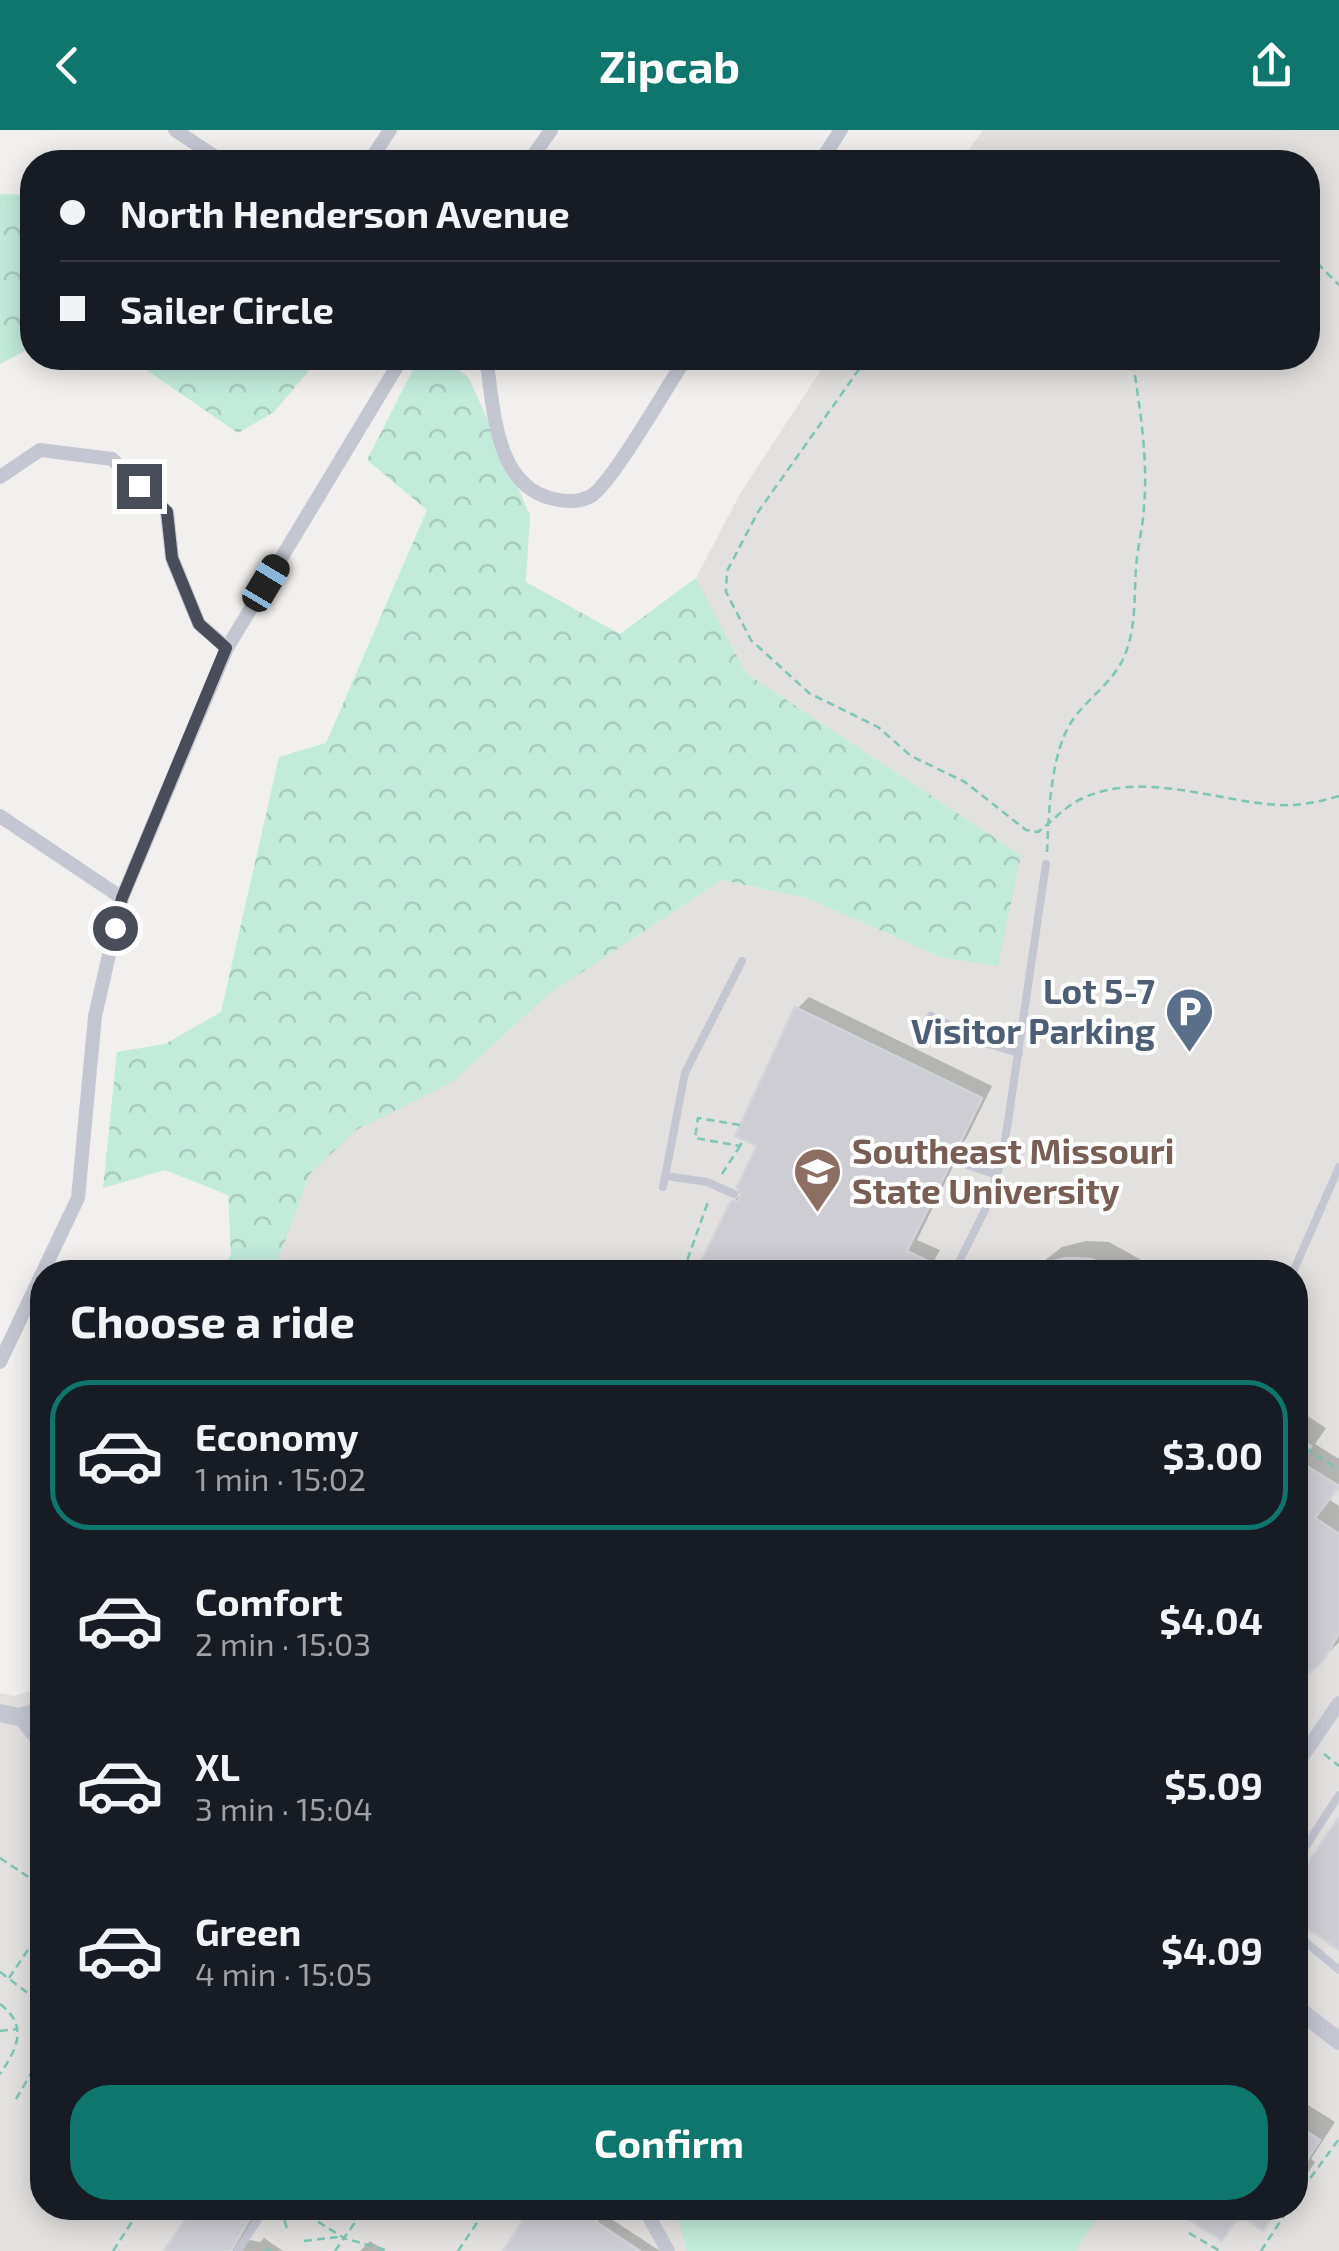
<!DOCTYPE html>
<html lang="en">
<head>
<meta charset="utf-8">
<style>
  body { margin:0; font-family:"Exo 2",sans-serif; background:#242831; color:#f1f3f6; height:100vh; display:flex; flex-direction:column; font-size:38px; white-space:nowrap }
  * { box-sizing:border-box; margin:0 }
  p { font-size:32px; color:#9ea1a6 }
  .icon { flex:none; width:55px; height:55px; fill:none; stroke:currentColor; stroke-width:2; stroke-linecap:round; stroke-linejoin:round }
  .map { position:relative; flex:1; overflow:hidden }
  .side { position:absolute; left:30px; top:1130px; width:1278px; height:960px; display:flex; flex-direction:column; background:#171b24; border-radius:40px; box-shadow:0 5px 25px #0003 }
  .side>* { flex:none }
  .hud { position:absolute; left:20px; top:20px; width:1300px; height:220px; border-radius:40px; box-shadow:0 5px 25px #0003; display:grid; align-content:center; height:220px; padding:0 40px; background:#171b24 }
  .end { position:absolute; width:45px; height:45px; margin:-22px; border:12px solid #494d5a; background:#fff; box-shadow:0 0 0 5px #fff }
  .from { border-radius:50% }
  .car { position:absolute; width:30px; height:60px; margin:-30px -15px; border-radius:12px; box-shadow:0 0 8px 2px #0007; background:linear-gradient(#222 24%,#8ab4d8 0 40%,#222 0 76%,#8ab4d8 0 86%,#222 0) }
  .hud b { display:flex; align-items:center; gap:35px; height:95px; font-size:38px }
  .hud b+b { border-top:2px solid #363941 }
  .hud i { width:25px; height:25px; background:#f1f3f6 }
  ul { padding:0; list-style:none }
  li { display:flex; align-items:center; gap:30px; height:150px; margin:0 20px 15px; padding:0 20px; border:5px solid transparent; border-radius:40px }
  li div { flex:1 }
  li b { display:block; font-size:38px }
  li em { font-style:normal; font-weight:700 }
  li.active { border-color:#0f766e }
  li>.icon { width:90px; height:90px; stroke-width:1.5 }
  h2 { padding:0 40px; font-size:45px; line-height:120px }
  .primary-button { display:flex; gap:20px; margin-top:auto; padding:20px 40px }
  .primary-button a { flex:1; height:115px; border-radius:40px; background:#0f766e; color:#fff; font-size:40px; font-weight:700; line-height:115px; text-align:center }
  header { display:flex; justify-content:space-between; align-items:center; height:130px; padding:0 40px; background:#0f766e; color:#fff; font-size:45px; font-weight:700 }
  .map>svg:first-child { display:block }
  .education { fill:#e2e1e0 }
  .forest { fill:url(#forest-crowns) }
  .garden { fill:#c2ebdc }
  .shadow { fill:#0003 }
  .building { fill:#cdcdd3; stroke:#d3d4da; stroke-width:2.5 }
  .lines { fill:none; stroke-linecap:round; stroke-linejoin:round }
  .path { stroke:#7dc5b5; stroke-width:2.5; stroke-dasharray:8 5; stroke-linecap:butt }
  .service { stroke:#c4c7d2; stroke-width:8 }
  .minor { stroke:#c4c7d2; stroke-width:14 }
  .tertiary { stroke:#c4c7d2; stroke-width:18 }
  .route { stroke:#494d5a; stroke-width:12 }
  .labels { text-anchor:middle; stroke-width:8; stroke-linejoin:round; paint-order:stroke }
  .service-label { font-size:35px; font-weight:bold; fill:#4e5e75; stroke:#fff; text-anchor:end }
  .education-label { font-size:35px; font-weight:bold; fill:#785e54; stroke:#fff; text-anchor:start }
</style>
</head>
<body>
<header><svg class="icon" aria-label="back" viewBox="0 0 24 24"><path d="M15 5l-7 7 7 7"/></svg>Zipcab<svg class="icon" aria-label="share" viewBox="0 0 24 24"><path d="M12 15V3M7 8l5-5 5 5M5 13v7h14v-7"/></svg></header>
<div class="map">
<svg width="1339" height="2121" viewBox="0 0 1339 2121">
  <defs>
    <pattern id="forest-crowns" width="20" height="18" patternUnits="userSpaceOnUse" patternTransform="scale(2.5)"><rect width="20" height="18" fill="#c2ebdc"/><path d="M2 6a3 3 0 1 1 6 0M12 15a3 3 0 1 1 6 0" fill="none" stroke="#a8cbbf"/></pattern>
  </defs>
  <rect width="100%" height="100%" fill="#f1f0ef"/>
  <!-- education -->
  <path class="education" d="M983,0H1339V2121H0V1563L14,1566L42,1557V2078H1295V1142H283L280,1125L310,1044L356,999L454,951L549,864L722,750L807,768L943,828L1021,725L746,543L696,448L741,362L829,228H1308V32H960Z"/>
  <!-- forest -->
  <path class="forest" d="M0,64L32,65V221H25L0,234Z
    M129,228H308L312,237L274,282L238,303Z
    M419,228H443L469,248L530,385L526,452L620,504L696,448L746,543L1021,725L998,836L943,828L807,768L722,750L549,864L454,951L356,1000L310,1044L280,1125L283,1142H219L231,1125L228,1065L165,1040L103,1058L117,922L165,914L221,882L279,627L326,613L427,380L367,330Z"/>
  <!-- garden -->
  <path class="garden" d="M675,2078H1102L1076,2121H687Z"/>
  <!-- shadow -->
  <path class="shadow" d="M809,867L992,956L966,1009L957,1018L959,1024L917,1110L940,1120L928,1142H699L733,1072L742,1063L760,1015L797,879Z
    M1086,1111L1109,1112L1161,1141L1030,1142L1062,1117Z
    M1295,1278L1326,1298L1315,1314L1339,1329V1358L1330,1370L1339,1376V1512L1305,1546L1295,1550Z
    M1297,1968L1335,1992L1311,2029L1315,2032L1295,2062Z
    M196,2078H260L248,2098L250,2110L260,2112L264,2108L283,2121H167Z
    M534,2078H605L602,2083L660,2121H506Z
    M1201,2078H1282L1262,2097L1246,2087L1240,2088L1221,2108L1193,2089Z
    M370,2111L385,2121H360Z"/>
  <!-- building -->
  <path class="building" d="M795,877L982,968L955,1023L945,1027L949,1037L907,1121L930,1132L925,1142H696L731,1071H738L741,1066L737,1057L757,1016L735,1006Z
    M1067,1128L1091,1129L1120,1142H1027L1026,1137Z
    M1295,1306L1311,1316L1300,1332L1339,1356L1315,1388L1339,1404V1503L1323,1531L1295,1554Z
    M1339,1687V1820L1295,1790V1753Z
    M1295,1994L1320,2010L1295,2048Z
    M193,2078H256L231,2121H164Z
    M531,2078H593L601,2084L596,2092L640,2121H503Z
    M1198,2078H1278L1263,2101L1246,2089L1235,2091L1222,2111L1190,2090Z"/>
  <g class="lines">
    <!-- path -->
    <path class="path" d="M1308,124L1339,155
      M867,228L758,382L727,441L726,462L751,510L809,563L878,597L911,626L965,652L1026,700L1038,702C1053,691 1064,677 1081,669C1141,640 1215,671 1278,675C1299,676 1319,672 1339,666
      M1047,722C1049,683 1050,621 1074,588C1091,565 1116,550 1126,522C1136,495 1134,467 1136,439C1137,418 1143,398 1144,377C1148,331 1141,286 1134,239L1136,228
      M740,995L698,988L695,1008L740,1016L743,1009
      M722,1044L740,1016
      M683,1142L709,1069
      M1295,1311L1339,1340
      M1324,1624L1339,1636
      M0,1728L42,1756
      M0,1842L33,1867L42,1881
      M9,1848L42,1799
      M0,1874C29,1896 17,1919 0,1944
      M0,1901L18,1899
      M16,1969L42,1925
      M1295,2069L1339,2009
      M281,2078L287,2099
      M296,2078L344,2108L389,2121
      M1189,2103L1220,2121
      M304,2111L338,2107
      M113,2121L141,2078
      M263,2121L273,2120
      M335,2121L365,2078
      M458,2121L487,2078
      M1261,2121L1289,2078"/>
    <!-- service -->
    <path class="service" d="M931,886L988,914L1019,923
      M952,1030L997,1045
      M666,1046L707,1052L734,1064
      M663,1057L685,943L742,831
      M954,1142L985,1080L1003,1025L1046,734
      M1293,1142L1339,1037
      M1295,1733L1339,1665
      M1295,1803L1339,1840
      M238,2121L265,2078"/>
    <!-- minor -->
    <path class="minor" d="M175,0L223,32
      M369,32L390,0
      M529,32L551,0
      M820,32L841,0
      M486,228C494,276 494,357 554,369C566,372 578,373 591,366C611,355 669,253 686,228
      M0,347L40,320L112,329L167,382L172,428L199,494L227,518
      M0,686L122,768
      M0,1232L78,1068L95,886L122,768L227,518L402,228
      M19,1587L42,1615
      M1295,1637L1339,1573
      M644,2078L668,2121"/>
    <!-- tertiary -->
    <path class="tertiary" d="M0,1583L19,1587L42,1581
      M1295,1877L1339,1911"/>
  </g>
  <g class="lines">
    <!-- route -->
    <path class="route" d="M115,798L122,768L226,518L199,494L172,428L167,382L139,356"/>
  </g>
  <!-- icons -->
  <defs>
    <symbol id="parking-pin" viewBox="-11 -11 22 30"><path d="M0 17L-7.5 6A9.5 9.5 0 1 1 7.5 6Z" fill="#5c6f8a" stroke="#fff"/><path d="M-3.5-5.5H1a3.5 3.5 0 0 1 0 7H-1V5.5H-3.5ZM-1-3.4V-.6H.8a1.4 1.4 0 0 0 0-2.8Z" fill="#fff"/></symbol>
    <symbol id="university-pin" viewBox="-11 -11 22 30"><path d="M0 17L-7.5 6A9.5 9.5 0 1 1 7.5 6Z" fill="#8d6e63" stroke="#fff"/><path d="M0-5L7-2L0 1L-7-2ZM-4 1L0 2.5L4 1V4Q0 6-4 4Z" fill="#fff"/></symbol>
  </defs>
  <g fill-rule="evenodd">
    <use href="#parking-pin" x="1162" y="854" width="55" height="75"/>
    <use href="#university-pin" x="790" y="1014" width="55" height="75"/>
  </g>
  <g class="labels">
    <!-- service labels -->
    <g class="service-label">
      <text x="1155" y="874">Lot 5-7<tspan x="1155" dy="40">Visitor Parking</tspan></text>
    </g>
    <!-- education labels -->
    <g class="education-label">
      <text x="852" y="1034">Southeast Missouri<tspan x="852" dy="40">State University</tspan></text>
    </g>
  </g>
</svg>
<i class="end from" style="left:115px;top:798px"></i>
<i class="end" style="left:139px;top:356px"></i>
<i class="car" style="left:266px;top:453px;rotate:31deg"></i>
<div class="hud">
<b><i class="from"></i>North Henderson Avenue</b>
<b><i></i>Sailer Circle</b>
</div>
<section class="side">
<h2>Choose a ride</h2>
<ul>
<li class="active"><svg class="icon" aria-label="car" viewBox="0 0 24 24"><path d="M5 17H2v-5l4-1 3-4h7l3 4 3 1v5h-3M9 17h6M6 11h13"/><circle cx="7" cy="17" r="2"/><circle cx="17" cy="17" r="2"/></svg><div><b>Economy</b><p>1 min · 15:02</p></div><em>$3.00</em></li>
<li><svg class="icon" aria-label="car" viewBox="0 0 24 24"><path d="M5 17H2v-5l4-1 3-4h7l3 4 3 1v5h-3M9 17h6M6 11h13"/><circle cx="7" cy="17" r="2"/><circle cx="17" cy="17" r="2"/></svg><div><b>Comfort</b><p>2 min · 15:03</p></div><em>$4.04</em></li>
<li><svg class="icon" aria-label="car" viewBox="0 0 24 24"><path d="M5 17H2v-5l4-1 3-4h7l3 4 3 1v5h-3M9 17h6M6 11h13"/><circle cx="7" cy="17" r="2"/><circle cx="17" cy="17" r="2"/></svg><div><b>XL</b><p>3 min · 15:04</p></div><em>$5.09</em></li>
<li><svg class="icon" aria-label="car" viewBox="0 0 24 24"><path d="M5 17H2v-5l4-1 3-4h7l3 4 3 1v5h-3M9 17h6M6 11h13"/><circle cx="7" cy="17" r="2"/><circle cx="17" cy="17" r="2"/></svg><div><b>Green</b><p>4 min · 15:05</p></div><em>$4.09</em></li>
</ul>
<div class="primary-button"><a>Confirm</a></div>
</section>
</div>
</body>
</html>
